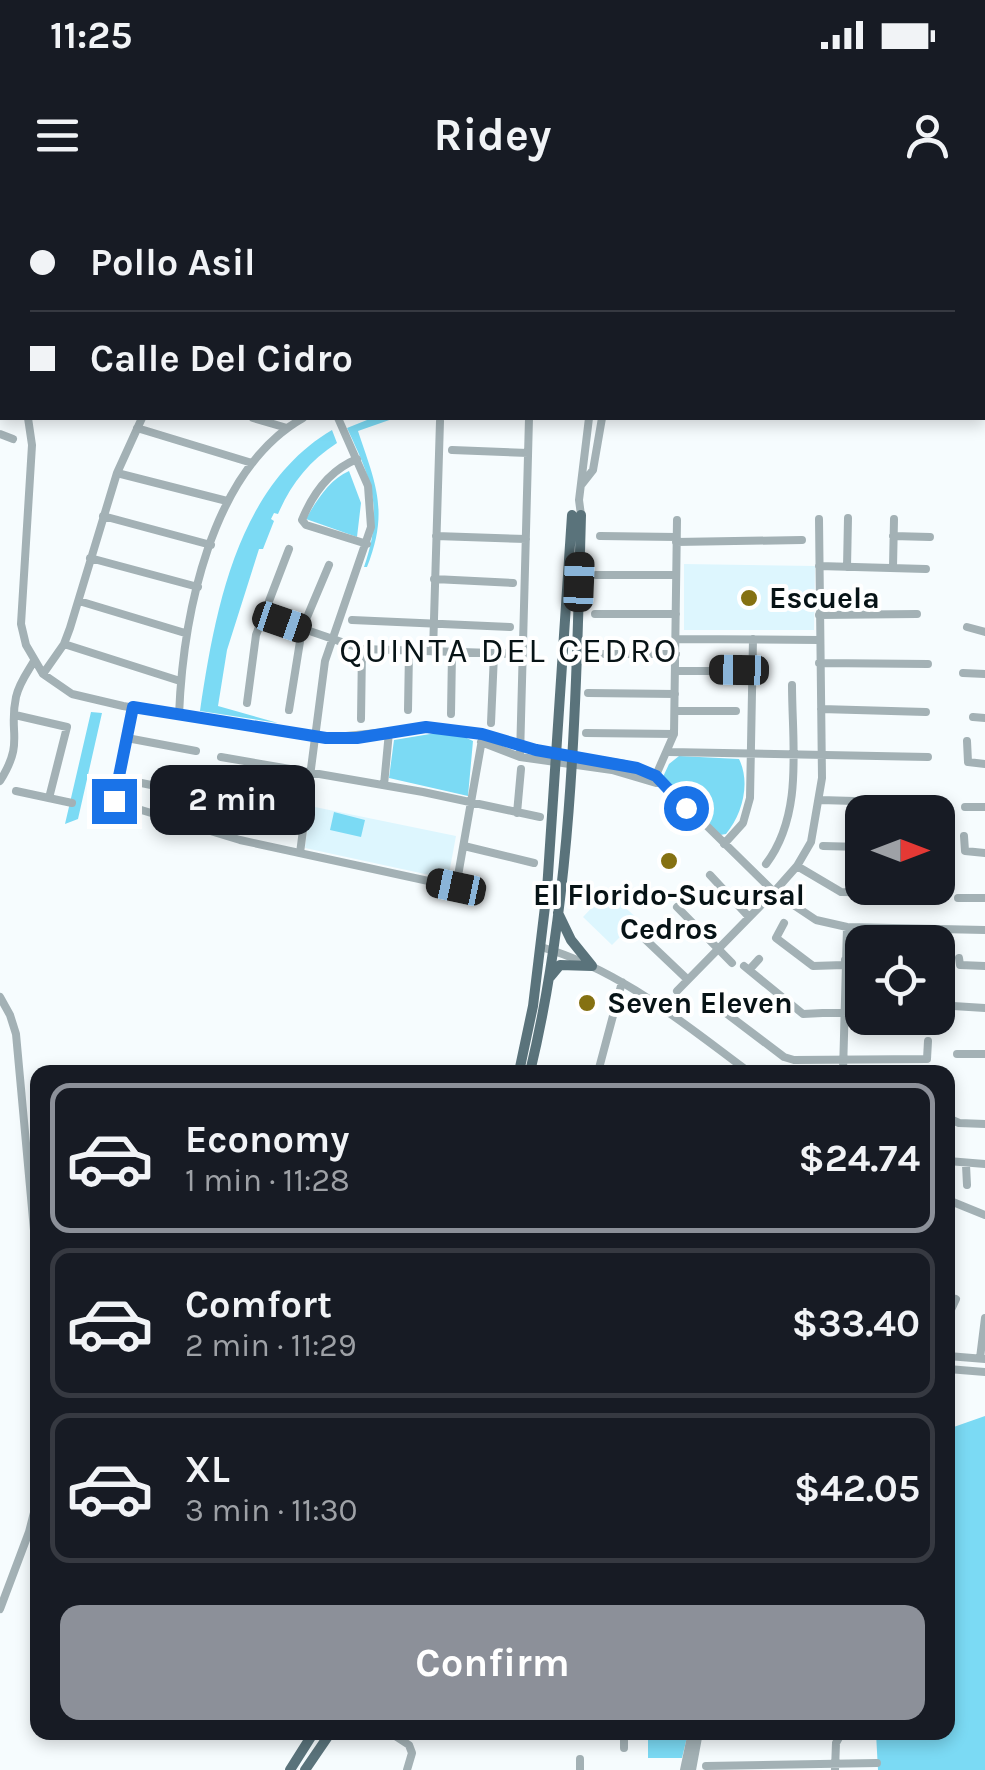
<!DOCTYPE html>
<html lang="en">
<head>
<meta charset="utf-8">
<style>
  body { margin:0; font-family:Karla,sans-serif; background:#20242c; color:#f1f3f6; height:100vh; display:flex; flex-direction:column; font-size:38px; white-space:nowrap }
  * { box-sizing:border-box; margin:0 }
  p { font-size:32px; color:#9ea1a6 }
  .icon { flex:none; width:55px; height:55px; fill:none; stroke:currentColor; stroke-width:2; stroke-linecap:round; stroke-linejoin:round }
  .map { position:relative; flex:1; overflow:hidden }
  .details { position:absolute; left:30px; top:865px; width:925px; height:675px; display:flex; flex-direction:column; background:#171b24; border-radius:20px; box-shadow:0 5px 15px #0003 }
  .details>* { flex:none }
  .top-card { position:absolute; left:0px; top:0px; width:985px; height:220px; box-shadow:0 5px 15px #0003; display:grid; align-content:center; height:220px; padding:0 30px; background:#171b24 }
  .needle { width:65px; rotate:90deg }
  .controls { position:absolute; left:845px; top:595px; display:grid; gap:20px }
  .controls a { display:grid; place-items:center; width:110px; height:110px; border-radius:20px; background:#171b24; box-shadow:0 5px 15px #0003; font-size:50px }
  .end { position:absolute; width:45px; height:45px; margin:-22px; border:12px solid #1a73e8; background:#fff; box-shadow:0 0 0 5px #fff }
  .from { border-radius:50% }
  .bubble { position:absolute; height:70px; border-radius:20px; background:#171b24; box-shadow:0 5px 15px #0003; font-size:32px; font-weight:700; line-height:70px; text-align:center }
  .car { position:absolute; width:30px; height:60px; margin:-30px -15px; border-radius:12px; box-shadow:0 0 8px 2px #0007; background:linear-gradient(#222 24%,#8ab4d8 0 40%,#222 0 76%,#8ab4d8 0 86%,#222 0) }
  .top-card b { display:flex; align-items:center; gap:35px; height:95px; font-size:38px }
  .top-card b+b { border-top:2px solid #363941 }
  .top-card i { width:25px; height:25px; background:#f1f3f6 }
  ul { padding:18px 0 0; list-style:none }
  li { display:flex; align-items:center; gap:30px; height:150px; margin:0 20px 15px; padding:0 10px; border:5px solid #363941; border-radius:20px }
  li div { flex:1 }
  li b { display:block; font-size:38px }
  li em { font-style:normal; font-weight:700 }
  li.active { border-color:#8c9099 }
  li>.icon { width:90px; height:90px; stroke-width:1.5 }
  .button { display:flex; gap:20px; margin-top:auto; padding:20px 30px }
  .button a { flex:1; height:115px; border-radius:20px; background:#8c9099; color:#fff; font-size:40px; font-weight:700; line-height:115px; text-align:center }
  .status { display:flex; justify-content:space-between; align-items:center; height:70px; padding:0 50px; background:#171b24; direction:ltr }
  .status svg { height:28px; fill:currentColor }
  header { display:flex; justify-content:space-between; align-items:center; height:130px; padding:0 30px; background:#171b24; font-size:45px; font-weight:700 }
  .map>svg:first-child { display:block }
  .built { fill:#ddf6fe }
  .green { fill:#7bdaf4 }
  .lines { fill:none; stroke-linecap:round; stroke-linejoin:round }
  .minor { stroke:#a3b1b5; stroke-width:8 }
  .major { stroke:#5a737b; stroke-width:10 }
  .route { stroke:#1a73e8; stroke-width:12 }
  .poi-dot { fill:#857112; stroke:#fff; stroke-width:4 }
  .labels { text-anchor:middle; stroke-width:8; stroke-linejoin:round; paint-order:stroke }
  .poi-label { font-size:30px; font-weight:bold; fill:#071316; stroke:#fff; text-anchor:start }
  .quarter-label { font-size:35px; letter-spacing:2.5px; fill:#071316; stroke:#fff }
</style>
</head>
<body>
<div class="status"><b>11:25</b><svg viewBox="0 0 49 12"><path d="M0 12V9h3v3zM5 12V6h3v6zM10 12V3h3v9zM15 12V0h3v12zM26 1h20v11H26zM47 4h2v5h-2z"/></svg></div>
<header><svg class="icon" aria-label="menu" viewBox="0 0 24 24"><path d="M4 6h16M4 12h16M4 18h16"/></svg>Ridey<svg class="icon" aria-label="person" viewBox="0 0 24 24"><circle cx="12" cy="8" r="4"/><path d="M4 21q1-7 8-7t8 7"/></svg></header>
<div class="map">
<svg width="985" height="1570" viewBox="0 0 985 1570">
  <rect width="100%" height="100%" fill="#f6fcfe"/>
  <!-- built -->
  <path class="built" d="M684,364L815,366L814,430H684Z
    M310,606L456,636L448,679L305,648Z
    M601,698L615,709L621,704L638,719L612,745L583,717Z"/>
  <!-- green -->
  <path class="green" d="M372,218H395L358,231C376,285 389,311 367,367H364C384,309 372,281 347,228Z
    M332,230L337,243C309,261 291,284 278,314L274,313L271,319L274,321L263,349H259L227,450L218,506L278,523L200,511C215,411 237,286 332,230Z
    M349,271L361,303L357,337L306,319C316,301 330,279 349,271Z
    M91,512L102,513L78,619L65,624Z
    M442,532L458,534L473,541L468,596L389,578L394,540Z
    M679,556L739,559C751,583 742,615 726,634L720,635L662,579L669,564Z
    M334,612L365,620L361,637L330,630Z
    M985,1216V1570H878L876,1533L948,1532V1229Z
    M648,1533H688L682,1558H648Z"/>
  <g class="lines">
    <!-- minor -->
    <path class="minor" d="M204,0V2
      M242,0V2
      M280,0L281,2
      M549,0L550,2
      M594,2V0
      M633,2L634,0
      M0,43L2,45
      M0,111L2,104
      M0,121L2,122
      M0,159L2,164
      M0,197L1,194
      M28,218L32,245L21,424L26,445L43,474L72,494L123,506L326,538L437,527L483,534L547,552L625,564L656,576L774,692L816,720L847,727L985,730
      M253,218L287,228
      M137,228L252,263
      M0,234L13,239
      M452,250L528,253
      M357,259C330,270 313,293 302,320L306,325L367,344
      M117,273L227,301
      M582,284L593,270L602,218
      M581,315L579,300L589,218
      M103,316L211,345
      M436,336L526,339
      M600,336L676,337
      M893,336L930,337
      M676,342L802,340
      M90,358L198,387
      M819,366L926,369
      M847,367L848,318
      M893,367L894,319
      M596,375H676
      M434,379L513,383
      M79,401L185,433
      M595,414H676
      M263,415L362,449L522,454
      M819,415L917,414
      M352,420L510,427
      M967,427L985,432
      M676,439L819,440
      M64,444L180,481
      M433,452L440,221
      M591,454H676
      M819,463L928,464
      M675,471H739
      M963,473L985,474
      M43,474L64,444L70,428L117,273L142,218
      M588,493L675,494
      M247,503L256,435L289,349
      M133,507L115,602L240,640L456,687L483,534
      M821,509L926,512
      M289,510L302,429L329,365
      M408,510L409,451
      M675,511H736
      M451,514L452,453
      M15,515L67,527L49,598
      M179,515C183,417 210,271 303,218
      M973,517L985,518
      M361,519L362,449
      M491,523L494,454
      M586,533L674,534
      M127,538L196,551
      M967,541L968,562L985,564
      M481,542L520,557L612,570L656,583
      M669,552L928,557
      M221,557L423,592L540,617
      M520,557L529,218
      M117,578L190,593
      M0,581C25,541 8,534 16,497C19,483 27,473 34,461
      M653,582L674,534L677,320
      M384,585L389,532
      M16,591L72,603
      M820,600L923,603
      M208,602L304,619
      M965,607H985
      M517,613L521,569
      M964,636L965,651L985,653
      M724,644L743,623L750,598L753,439
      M464,646L534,663
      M823,646L862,647
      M300,653L325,461L371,327L368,286L338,218
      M766,664C804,614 792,544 792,485
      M797,666L841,692L924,693
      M710,675L749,717
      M958,698H985
      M677,707L732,763
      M784,723L776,738L813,766L844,765
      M646,740L687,779
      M541,747C621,770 684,824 749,872
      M959,758L960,765L985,766
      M845,760H862
      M744,766L803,814L862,811
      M749,770L759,759
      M677,791L774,692L797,666L811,642L822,578L819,319
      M0,797L10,815L16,834L38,1074
      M710,801L784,857L794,860L927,859L928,841
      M953,806L985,808
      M957,854H985
      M598,872L622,782
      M843,872L847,727
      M948,918L959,923L985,924
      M948,961L985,964
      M966,965L967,985
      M948,1000L985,1015
      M948,1116L956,1099
      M948,1156L985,1159
      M980,1158L985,1118
      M948,1169L985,1172
      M0,1409L29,1332L38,1297
      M389,1532L409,1545L412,1553L407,1570
      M624,1548V1532
      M706,1566L877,1563
      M580,1570V1559
      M684,1570L692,1532
      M692,1570L699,1532
      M835,1570L836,1543L842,1532"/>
    <!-- major -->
    <path class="major" d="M558,713L571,740L592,766
      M550,777L560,765L592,766
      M519,872L533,806L547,690L572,315
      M530,872C573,694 576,498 581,315
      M290,1570L314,1532
      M305,1570L331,1532"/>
  </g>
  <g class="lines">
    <!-- route -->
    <path class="route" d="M114,601L133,507L326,538H357L426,527L482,534L536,550L637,568L656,576L686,608"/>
  </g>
  <!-- markers -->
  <g class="poi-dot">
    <circle cx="749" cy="398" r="10"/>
    <circle cx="669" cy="661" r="10"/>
    <circle cx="587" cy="803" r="10"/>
  </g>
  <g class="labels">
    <!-- poi labels -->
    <g class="poi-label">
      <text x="769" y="408">Escuela</text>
      <text x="669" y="705" text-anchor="middle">El Florido-Sucursal<tspan x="669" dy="34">Cedros</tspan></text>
      <text x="607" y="813">Seven Eleven</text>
    </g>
    <!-- quarter labels -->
    <g class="quarter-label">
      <text x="509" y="462">QUINTA DEL CEDRO</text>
    </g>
  </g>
</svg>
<div class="controls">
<a><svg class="needle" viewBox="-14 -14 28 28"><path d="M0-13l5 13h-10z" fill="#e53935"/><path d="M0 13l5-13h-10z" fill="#9ea1a6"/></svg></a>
<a><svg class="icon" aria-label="locate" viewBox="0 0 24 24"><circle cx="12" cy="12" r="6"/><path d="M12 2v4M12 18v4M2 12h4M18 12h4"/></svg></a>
</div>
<i class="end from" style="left:686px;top:608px"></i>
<i class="end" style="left:114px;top:601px"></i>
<div class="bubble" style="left:150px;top:565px;width:165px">2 min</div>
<i class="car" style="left:579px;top:382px;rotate:2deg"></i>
<i class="car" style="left:282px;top:422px;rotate:109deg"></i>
<i class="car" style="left:739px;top:470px;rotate:271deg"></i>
<i class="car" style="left:456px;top:687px;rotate:282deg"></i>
<div class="top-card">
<b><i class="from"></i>Pollo Asil</b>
<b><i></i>Calle Del Cidro</b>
</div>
<section class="details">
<ul>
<li class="active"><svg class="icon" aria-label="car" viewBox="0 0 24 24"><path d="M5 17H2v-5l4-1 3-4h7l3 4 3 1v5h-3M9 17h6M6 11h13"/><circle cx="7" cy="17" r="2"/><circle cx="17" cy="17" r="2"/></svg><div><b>Economy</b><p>1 min · 11:28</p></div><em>$24.74</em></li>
<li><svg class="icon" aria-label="car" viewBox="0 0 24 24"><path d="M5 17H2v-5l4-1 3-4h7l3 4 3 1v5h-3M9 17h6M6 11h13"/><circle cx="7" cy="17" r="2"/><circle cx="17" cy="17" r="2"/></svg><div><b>Comfort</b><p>2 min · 11:29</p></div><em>$33.40</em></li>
<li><svg class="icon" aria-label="car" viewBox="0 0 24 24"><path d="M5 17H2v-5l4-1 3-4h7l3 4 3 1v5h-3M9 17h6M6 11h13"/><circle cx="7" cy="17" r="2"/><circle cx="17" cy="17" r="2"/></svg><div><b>XL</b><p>3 min · 11:30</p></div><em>$42.05</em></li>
</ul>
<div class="button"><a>Confirm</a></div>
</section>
</div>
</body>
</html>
